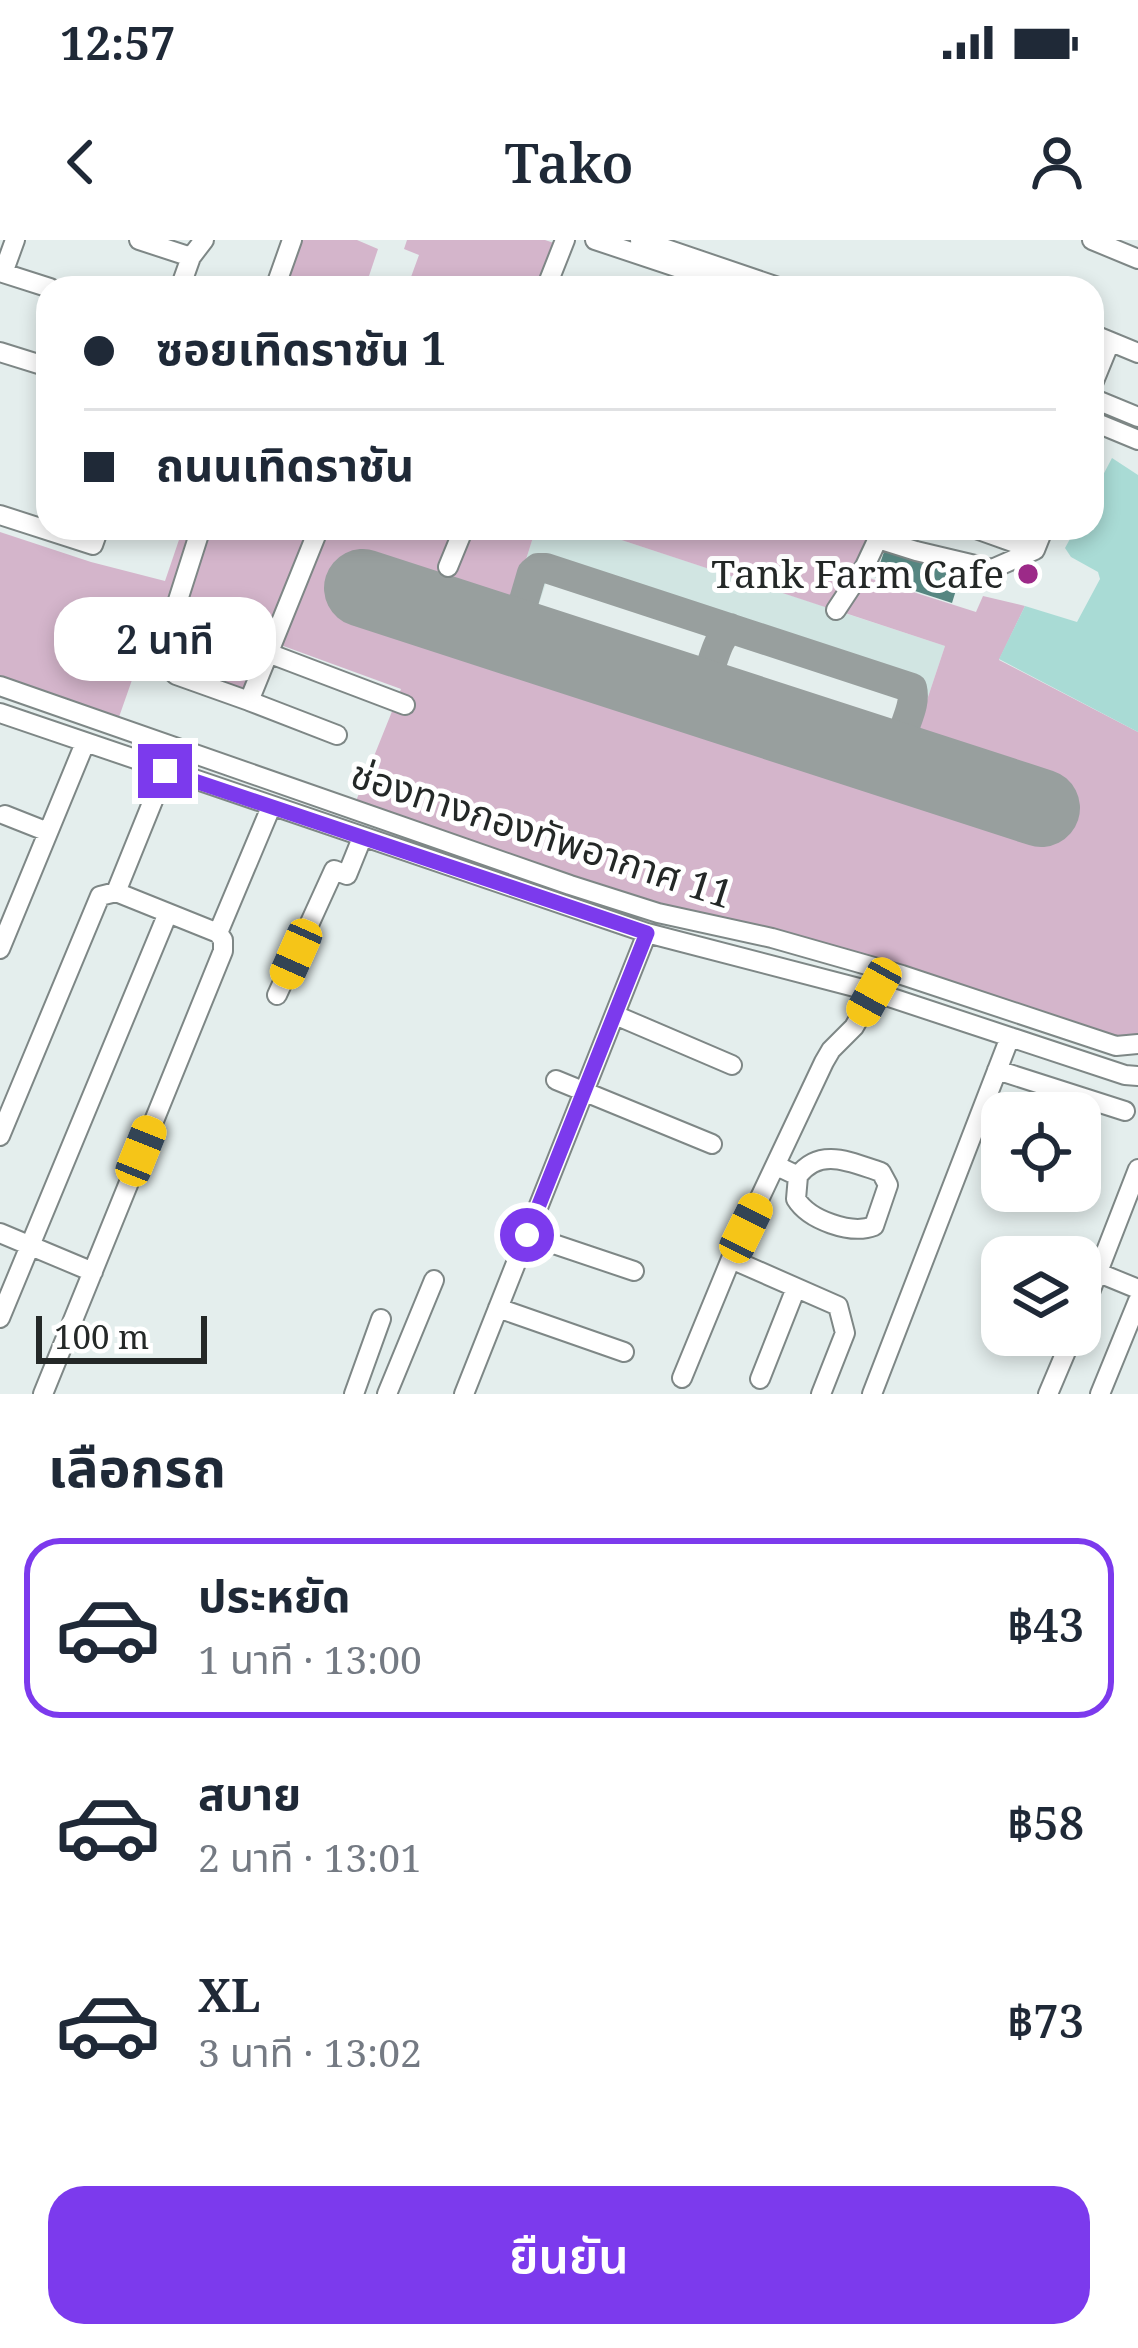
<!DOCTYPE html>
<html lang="th">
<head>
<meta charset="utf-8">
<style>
  body { margin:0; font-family:"Noto Serif","Noto Sans Thai",serif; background:#f6f6f7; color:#1f2937; height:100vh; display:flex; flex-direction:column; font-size:45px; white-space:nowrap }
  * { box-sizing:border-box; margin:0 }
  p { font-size:39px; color:#747a83 }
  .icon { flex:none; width:66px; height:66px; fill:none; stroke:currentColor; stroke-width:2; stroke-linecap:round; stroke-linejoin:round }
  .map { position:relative; height:1154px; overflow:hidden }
  .sheet { display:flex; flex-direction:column; background:#fff; flex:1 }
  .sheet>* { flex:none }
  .hud { position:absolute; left:36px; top:36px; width:1068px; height:264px; border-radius:36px; box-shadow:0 6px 18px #0003; display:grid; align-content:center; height:264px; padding:0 48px; background:#fff }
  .controls { position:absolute; left:981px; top:852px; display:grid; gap:24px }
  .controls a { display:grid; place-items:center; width:120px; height:120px; border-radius:24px; background:#fff; box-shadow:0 6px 18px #0003; font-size:60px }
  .scale { position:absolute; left:36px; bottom:30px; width:171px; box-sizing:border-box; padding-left:12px; border:6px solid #242827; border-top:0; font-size:33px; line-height:42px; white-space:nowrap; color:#242827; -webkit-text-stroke:9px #fff; paint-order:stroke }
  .end { position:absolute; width:54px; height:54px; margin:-27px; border:15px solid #7c3aed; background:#fff; box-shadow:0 0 0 6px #fff }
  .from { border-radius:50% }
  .bubble { position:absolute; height:84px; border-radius:36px; background:#fff; box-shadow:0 6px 18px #0003; font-size:39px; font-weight:600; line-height:84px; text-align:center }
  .car { position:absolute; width:36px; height:72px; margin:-36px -18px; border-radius:15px; box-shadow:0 0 9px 3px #0007; background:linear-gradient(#f5c518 24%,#345 0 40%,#f5c518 0 76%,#345 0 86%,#f5c518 0) }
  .hud b { display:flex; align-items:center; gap:42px; height:114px; font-size:45px }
  .hud b+b { border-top:3px solid #e0e1e3 }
  .hud i { width:30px; height:30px; background:#1f2937 }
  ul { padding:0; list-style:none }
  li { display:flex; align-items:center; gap:36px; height:180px; margin:0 24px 18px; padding:0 24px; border:6px solid transparent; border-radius:36px }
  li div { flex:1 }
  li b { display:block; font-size:45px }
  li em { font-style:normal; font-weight:600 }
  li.active { border-color:#7c3aed }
  li>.icon { width:108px; height:108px; stroke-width:1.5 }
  h2 { padding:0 48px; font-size:54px; line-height:144px }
  .button { display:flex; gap:24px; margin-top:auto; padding:24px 48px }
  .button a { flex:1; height:138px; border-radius:36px; background:#7c3aed; color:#fff; font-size:48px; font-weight:600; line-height:138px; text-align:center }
  .status { display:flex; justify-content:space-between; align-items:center; height:84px; padding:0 60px; background:#fff; direction:ltr }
  .status svg { height:33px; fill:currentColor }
  header { display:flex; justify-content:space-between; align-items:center; height:156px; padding:0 48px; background:#fff; font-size:54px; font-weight:600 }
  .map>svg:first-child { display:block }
  .built { fill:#d1e5e2 }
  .green { fill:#d4b5cb }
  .water { fill:#a9dbd5 }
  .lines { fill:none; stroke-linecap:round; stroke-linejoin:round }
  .taxiway { stroke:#989f9e; stroke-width:30 }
  .runway { stroke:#989f9e; stroke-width:78 }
  .building { fill:#568681 }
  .minor-casing { stroke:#7e8786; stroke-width:22 }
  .minor { stroke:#fff; stroke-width:18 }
  .route { stroke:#7c3aed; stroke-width:15 }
  .poi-dot { fill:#9c2a88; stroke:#fff; stroke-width:4.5 }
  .labels { text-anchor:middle; stroke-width:10; stroke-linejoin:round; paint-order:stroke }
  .poi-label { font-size:39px; fill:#242827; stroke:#fff; text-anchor:end }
  .street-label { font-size:39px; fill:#242827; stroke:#fff }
</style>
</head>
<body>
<div class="status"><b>12:57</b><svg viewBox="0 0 49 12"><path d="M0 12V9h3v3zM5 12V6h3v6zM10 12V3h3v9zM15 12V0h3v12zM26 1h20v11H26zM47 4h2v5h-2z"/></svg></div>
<header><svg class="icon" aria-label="back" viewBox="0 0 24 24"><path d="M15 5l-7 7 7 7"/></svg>Tako<svg class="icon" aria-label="person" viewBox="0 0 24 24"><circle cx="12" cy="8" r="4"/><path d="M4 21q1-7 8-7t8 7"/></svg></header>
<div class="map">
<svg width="1138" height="1154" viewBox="0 0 1138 1154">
  <rect width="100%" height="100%" fill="#e4eeed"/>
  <!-- built -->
  <path class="built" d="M536,288H585L945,406L912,505L891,498L905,454L732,397L717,441L695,434L708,393L547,340L533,382L509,373Z"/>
  <!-- green -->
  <path class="green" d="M281,0H357L378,9L365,48H265Z
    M407,0H545L554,3L537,48H407L419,15L404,9Z
    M183,288H536L509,373L363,326L350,366L1042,591L1055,551L912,505L945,406L842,372L866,337L976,372L983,356L1025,366L999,420L1138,492V796L1121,799L606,652L356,561L401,449L267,400L246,450L139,420L119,477L0,436V292L91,322L165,341Z
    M585,288H877L831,369Z"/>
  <!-- water -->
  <path class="water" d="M1112,218L1138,235V492L999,419L1025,366L1077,382L1100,339L1098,332L1071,317L1065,308L1076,288H1092V256Z"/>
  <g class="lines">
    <!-- taxiway -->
    <path class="taxiway" d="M501,392L517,384L532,333L538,328H546L912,448C918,473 891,497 904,522
      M693,454C715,438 710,406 730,388"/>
    <!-- runway -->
    <path class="runway" d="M363,348L1041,568"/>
  </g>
  <!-- building -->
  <path class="building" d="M886,306L962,331L952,363L875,338Z"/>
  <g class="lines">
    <defs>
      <path id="minor" d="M139,0L191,17
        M595,0L739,48
        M640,0L781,48
        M1092,0L1138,19
        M0,32L50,48
        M3,33L15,0
        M180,48L191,17L204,0
        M275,48L292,0
        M546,48L565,0
        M1092,94L1138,113
        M0,112L48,127
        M1092,146L1110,102
        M1092,158L1138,177
        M1092,181L1138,200
        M0,275L93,305L99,288
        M201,288L164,404L163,423L176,435L249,461L319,288
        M973,288L1035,310L1041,295L1039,288
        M878,299L916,311L992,329L1035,310
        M448,327L464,288
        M836,370L865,326L881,292
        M268,413L405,465
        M0,446L570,645L658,673L772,698L902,735L1116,806L1138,804
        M249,461L337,495
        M0,473L647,693L874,752L1125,835L1138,836
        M5,575L48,592
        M116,652L165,531
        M218,693L271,567
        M0,709L85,503
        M277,755L334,630L347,635L362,598
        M615,775L732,825
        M997,830L1125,871
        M556,840L712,904
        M0,896L100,656L116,652L218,693
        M777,926L798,936L796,959C809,980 851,995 874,986L888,945L881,932C852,923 820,906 798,936
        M0,993L93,1032
        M527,995L634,1031
        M731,1019L838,1066L845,1093L821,1154
        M1099,1033L1138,1049
        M498,1068L624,1112
        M0,1078L168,673
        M1080,1078L1138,929
        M682,1138L731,1019L824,822L831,810L854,787L874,752
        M760,1139L796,1048
        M43,1154L223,711V700L218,693
        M354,1154L381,1079
        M387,1154L434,1040
        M464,1154L647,693
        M872,1154L1010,797
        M1048,1154L1073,1095
        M1100,1154L1138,1061"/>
    </defs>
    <!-- minor casing -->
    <use href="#minor" class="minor-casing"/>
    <!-- minor -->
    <use href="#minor" class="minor"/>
  </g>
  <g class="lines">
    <!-- route -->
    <path class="route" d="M165,531L647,693L527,995"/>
  </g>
  <!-- markers -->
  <circle class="poi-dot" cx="1028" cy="334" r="12"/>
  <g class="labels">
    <!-- poi labels -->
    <g class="poi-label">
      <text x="1004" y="348">Tank Farm Cafe</text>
    </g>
    <!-- street labels -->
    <g class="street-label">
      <text transform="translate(542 594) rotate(18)" y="14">ช่องทางกองทัพอากาศ 11</text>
    </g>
  </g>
</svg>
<div class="controls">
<a><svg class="icon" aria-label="locate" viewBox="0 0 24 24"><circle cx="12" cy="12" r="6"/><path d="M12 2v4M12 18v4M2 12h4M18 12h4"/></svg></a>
<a><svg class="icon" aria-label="layers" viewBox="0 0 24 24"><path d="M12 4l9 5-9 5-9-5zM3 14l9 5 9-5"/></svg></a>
</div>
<div class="scale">100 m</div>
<i class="end from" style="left:527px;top:995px"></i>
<i class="end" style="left:165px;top:531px"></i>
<div class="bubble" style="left:54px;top:357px;width:222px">2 นาที</div>
<i class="car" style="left:296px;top:714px;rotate:204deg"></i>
<i class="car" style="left:874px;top:752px;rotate:209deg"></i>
<i class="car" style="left:141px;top:911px;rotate:22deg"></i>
<i class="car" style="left:746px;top:988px;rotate:26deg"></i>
<div class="hud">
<b><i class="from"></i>ซอยเทิดราชัน 1</b>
<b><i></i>ถนนเทิดราชัน</b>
</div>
</div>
<section class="sheet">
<h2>เลือกรถ</h2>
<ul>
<li class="active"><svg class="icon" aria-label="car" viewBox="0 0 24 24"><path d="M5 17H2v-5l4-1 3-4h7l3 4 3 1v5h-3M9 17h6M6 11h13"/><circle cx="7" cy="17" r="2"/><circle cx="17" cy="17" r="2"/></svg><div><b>ประหยัด</b><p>1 นาที · 13:00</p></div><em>฿43</em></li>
<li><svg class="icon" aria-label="car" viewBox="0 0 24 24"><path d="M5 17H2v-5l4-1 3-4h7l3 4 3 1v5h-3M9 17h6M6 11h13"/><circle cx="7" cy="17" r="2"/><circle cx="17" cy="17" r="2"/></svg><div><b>สบาย</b><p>2 นาที · 13:01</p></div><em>฿58</em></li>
<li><svg class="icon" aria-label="car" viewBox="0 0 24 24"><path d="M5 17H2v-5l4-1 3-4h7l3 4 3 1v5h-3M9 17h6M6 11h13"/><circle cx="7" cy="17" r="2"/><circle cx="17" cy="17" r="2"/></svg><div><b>XL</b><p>3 นาที · 13:02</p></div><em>฿73</em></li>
</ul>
<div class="button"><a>ยืนยัน</a></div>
</section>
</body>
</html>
